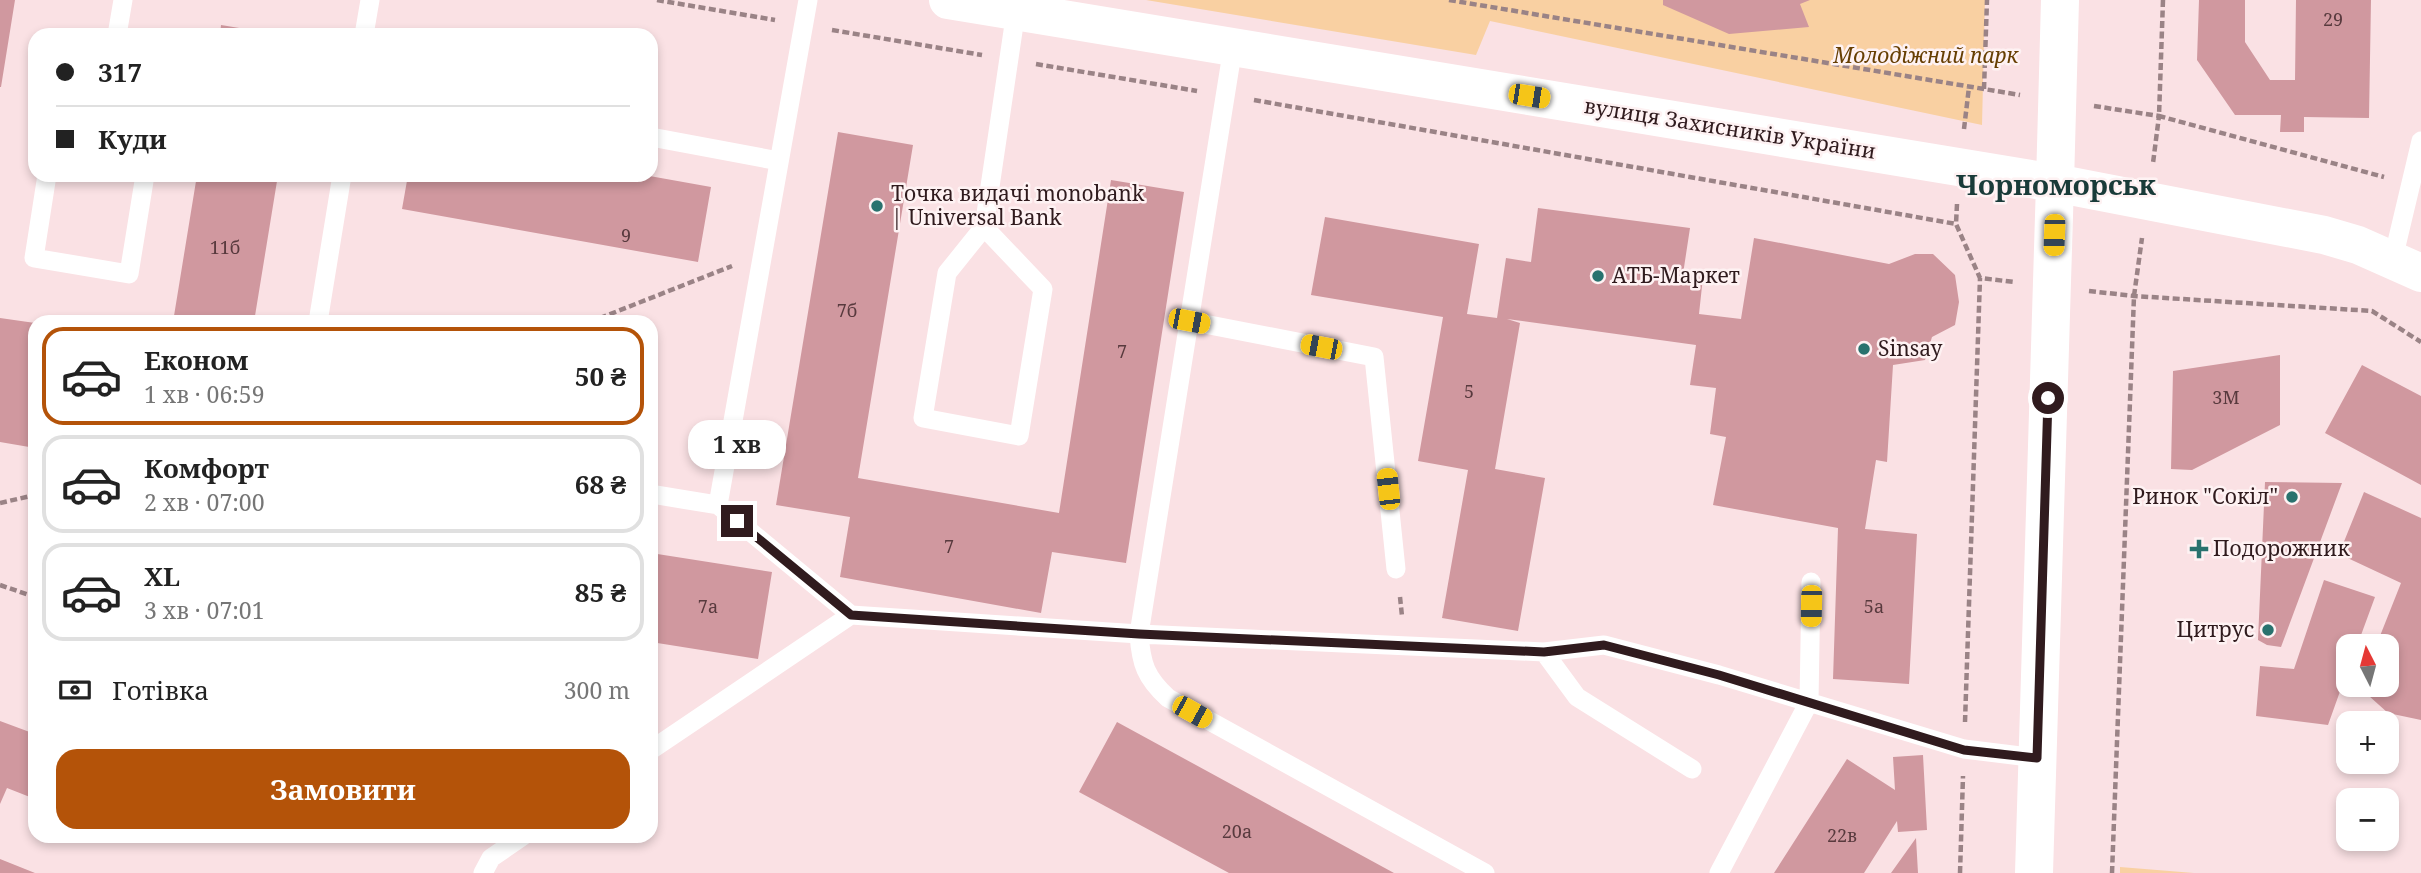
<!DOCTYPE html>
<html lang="uk">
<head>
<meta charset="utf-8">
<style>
  body { margin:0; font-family:"Noto Serif",serif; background:#f6f6f6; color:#222; height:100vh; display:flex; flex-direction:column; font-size:26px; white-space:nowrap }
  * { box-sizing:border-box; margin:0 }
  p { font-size:23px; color:#767676 }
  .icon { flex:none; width:38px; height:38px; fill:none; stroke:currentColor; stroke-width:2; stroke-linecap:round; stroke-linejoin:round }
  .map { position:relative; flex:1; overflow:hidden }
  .side { position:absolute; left:28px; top:315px; width:630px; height:528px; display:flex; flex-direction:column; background:#fff; border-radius:21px; box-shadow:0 4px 10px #0003 }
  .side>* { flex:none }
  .hud { position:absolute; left:28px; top:28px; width:630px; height:154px; border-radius:21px; box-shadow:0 4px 10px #0003; display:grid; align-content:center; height:154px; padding:0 28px; background:#fff }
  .needle { width:46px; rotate:354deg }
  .buttons { position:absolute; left:2336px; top:634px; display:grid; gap:14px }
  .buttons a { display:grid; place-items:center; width:63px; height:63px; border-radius:14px; background:#fff; box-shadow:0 4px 10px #0003; font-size:35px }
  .end { position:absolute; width:32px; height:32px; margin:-16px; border:9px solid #301b1e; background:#fff; box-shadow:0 0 0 4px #fff }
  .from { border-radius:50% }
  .bubble { position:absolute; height:49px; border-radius:21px; background:#fff; box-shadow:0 4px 10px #0003; font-size:23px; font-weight:700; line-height:49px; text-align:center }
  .car { position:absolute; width:21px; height:42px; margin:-21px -10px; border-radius:9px; box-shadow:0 0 5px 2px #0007; background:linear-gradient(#f5c518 24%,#345 0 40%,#f5c518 0 76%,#345 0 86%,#f5c518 0) }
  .hud b { display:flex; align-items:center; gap:24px; height:66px; font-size:26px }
  .hud b+b { border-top:2px solid #e0e0e0 }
  .hud i { width:18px; height:18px; background:#222 }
  ul { padding:12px 0 0; list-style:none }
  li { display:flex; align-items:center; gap:21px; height:98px; margin:0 14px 10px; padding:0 14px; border:4px solid #e0e0e0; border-radius:21px }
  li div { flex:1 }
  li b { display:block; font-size:26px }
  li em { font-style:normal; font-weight:700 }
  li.on { border-color:#b45309 }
  li>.icon { width:63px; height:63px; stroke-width:1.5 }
  .pay { display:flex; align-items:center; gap:18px; height:77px; padding:0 28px; font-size:26px }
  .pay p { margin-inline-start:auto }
  .button { display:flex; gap:14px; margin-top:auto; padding:14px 28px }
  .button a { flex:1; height:80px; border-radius:21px; background:#b45309; color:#fff; font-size:28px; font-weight:700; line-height:80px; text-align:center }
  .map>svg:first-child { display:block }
  .green { fill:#f9d0a2 }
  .building { fill:#d0989f }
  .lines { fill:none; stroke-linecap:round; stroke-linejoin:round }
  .path { stroke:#9a8386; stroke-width:4.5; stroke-dasharray:7 3.5; stroke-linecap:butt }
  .service { stroke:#fff; stroke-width:19 }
  .tertiary { stroke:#fff; stroke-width:38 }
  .secondary { stroke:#fff; stroke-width:38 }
  .route { stroke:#301b1e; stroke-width:9 }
  .poi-dot { fill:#29726e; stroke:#fef2f3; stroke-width:2.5 }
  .labels { text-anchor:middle; stroke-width:5; stroke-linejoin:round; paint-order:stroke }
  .number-label { font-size:18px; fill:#583a3e }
  .park-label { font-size:21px; font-style:italic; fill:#673f03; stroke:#fef2f3 }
  .street-label { font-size:21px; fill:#301b1e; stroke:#fef2f3 }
  .poi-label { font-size:21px; fill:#301b1e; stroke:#fef2f3; text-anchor:start }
  .district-label { font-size:28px; font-weight:bold; fill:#193b39; stroke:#fef2f3 }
</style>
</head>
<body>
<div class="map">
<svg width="2421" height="873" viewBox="0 0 2421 873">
  <rect width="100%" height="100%" fill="#fae1e4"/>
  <!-- green -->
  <path class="green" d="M1146,0H1985L1982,125L1490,21L1476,55Z
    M2120,867L2194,873H2120Z"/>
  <!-- building -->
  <path class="building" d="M0,0H15L1,87H0Z
    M1663,0H1810L1800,4L1809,27L1729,34L1663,5Z
    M2199,0H2245V42L2270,80H2295L2296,0H2371L2369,118L2304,117V132H2280L2281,115H2235L2197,60Z
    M221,25L277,34V35H220Z
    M838,132L913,145L858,478L1059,513L1111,180L1184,192L1126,563L1052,552L1041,613L840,577L850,517L776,505Z
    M197,175H278L254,322H173Z
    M408,175H644L711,187L698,262L402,209Z
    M1538,208L1690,228L1683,274L1703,277L1699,314L1741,319L1754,238L1889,264L1915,254H1933L1955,275L1959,302L1955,325L1932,337L1925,360L1893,365L1887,462L1876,460L1865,529L1917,534L1909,684L1833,679L1838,528L1713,505L1726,437L1710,434L1716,388L1690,385L1696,345L1507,319L1520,323L1495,469L1545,478L1518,631L1442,618L1468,470L1418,461L1443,317L1311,295L1325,217L1479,244L1467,314L1497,318L1506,258L1531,262Z
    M0,318L35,323V448L0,442Z
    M2280,355V425L2192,470L2171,469L2173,371Z
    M2362,365L2421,396V485L2325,433Z
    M2265,482L2342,483L2281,647L2267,645L2258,640Z
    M2364,492L2421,518V720L2388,713L2359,687L2360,684H2387V646H2376L2401,583L2339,554Z
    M651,553L772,572L758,659L651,642Z
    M2324,580L2375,597L2357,646H2348V669L2328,725L2256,716L2260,666L2294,669Z
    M0,721L35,734V799L7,788L0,804Z
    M1117,722L1394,873H1229L1079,792Z
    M1923,755L1927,830L1898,832L1897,821L1864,873H1774L1847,759L1895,790L1893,757Z
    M1916,838L1918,873H1891Z
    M0,859L35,873H0Z"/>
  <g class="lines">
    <!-- path -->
    <path class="path" d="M657,0L775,20
      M1449,0L2020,95
      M2163,0L2159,116L2384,177
      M832,30L982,55
      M1036,64L1197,91
      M1984,89L1987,0
      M1254,100L1956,224
      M2094,106L2159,116L2153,163
      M1964,129L1969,87
      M1957,204L1956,224L1980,278L2014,282
      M2089,291L2134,296L2372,311L2421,342
      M590,322L732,266
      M0,503L35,495
      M0,585L35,597
      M1400,597L1402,616
      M1965,722L1980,278
      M1960,873L1963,776
      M2112,873L2134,296L2142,238"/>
    <!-- service -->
    <path class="service" d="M117,35L123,0
      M364,35L370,0
      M1233,47L1139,634C1141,664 1146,678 1168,698L1485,873
      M651,137L779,161
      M47,175L34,258L129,274L145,175
      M984,227L1043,289L1019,436L923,418L947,273L984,227L1016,11
      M2393,259L2421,141
      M1189,321L1374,357L1396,569
      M318,322L342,175
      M651,494L718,505L851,615L1139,634L1544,652L1604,645L1719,675L1964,749L2037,758
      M718,505L808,0
      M1544,652L1577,697L1692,769
      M651,750L851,615
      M483,873L491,858L523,836
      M1719,873L1809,702L1811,582"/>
    <!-- tertiary -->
    <path class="tertiary" d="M2034,873L2055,183L2324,235L2358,245L2421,273"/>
    <!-- secondary -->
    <path class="secondary" d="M948,0L2055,183L2060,0"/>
  </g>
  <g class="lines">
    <!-- route -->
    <path class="route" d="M737,521L851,615L1139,634L1544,652L1604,645L1719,675L1964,750L2037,758L2048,398"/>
  </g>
  <!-- markers -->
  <g class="poi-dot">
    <circle cx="877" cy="206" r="7"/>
    <circle cx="1598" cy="276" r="7"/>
    <circle cx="1864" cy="349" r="7"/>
    <circle cx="2292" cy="497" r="7"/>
    <path d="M2195.5 538.5h7v7h7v7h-7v7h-7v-7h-7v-7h7z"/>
    <circle cx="2268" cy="630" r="7"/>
  </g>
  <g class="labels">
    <!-- number labels -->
    <g class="number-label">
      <text x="2333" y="26">29</text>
      <text x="626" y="242">9</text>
      <text x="225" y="254">11б</text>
      <text x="847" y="317">7б</text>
      <text x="1122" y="358">7</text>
      <text x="1469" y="398">5</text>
      <text x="2226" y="404">3М</text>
      <text x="949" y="553">7</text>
      <text x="708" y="613">7а</text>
      <text x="1874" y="613">5а</text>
      <text x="1237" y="838">20а</text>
      <text x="1842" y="842">22в</text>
    </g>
    <!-- park labels -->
    <g class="park-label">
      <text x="1926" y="63">Молодіжний парк</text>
    </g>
    <!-- street labels -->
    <g class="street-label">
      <text transform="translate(1730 129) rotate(9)" y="7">вулиця Захисників України</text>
    </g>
    <!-- poi labels -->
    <g class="poi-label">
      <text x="891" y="201">Точка видачі monobank<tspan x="891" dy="24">| Universal Bank</tspan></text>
      <text x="1612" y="283">АТБ-Маркет</text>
      <text x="1878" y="356">Sinsay</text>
      <text x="2278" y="504" text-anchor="end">Ринок "Сокіл"</text>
      <text x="2213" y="556">Подорожник</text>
      <text x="2254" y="637" text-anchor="end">Цитрус</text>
    </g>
    <!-- district labels -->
    <g class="district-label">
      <text x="2056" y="195">Чорноморськ</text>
    </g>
  </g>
</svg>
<div class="buttons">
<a><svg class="needle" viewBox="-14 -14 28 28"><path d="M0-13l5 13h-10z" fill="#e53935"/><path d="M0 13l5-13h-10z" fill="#767676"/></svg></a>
<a>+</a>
<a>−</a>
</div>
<i class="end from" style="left:2048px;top:398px"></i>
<i class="end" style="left:737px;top:521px"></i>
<div class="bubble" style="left:688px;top:420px;width:98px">1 хв</div>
<i class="car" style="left:1529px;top:96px;rotate:99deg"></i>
<i class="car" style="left:2054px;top:235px;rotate:182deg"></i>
<i class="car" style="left:1189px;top:321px;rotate:101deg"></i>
<i class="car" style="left:1321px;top:347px;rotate:281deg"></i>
<i class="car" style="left:1388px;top:489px;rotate:354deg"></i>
<i class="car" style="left:1811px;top:606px;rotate:181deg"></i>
<i class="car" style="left:1192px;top:712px;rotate:119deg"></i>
<div class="hud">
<b><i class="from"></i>317</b>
<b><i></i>Куди</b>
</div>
<section class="side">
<ul>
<li class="on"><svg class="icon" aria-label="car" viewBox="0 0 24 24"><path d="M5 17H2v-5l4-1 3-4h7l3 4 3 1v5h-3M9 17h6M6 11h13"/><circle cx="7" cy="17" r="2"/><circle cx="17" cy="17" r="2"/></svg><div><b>Економ</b><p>1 хв · 06:59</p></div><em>50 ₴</em></li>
<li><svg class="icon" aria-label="car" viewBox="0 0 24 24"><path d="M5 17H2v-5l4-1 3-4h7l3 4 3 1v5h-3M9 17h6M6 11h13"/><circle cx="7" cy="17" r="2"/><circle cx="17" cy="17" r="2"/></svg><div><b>Комфорт</b><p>2 хв · 07:00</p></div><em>68 ₴</em></li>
<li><svg class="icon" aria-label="car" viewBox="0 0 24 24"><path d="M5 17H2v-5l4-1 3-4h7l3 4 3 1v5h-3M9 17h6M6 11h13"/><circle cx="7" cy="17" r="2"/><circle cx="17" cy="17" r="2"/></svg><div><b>XL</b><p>3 хв · 07:01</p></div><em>85 ₴</em></li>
</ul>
<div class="pay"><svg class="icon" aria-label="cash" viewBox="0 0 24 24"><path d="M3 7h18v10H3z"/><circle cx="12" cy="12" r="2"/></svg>Готівка<p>300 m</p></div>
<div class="button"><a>Замовити</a></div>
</section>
</div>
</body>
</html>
